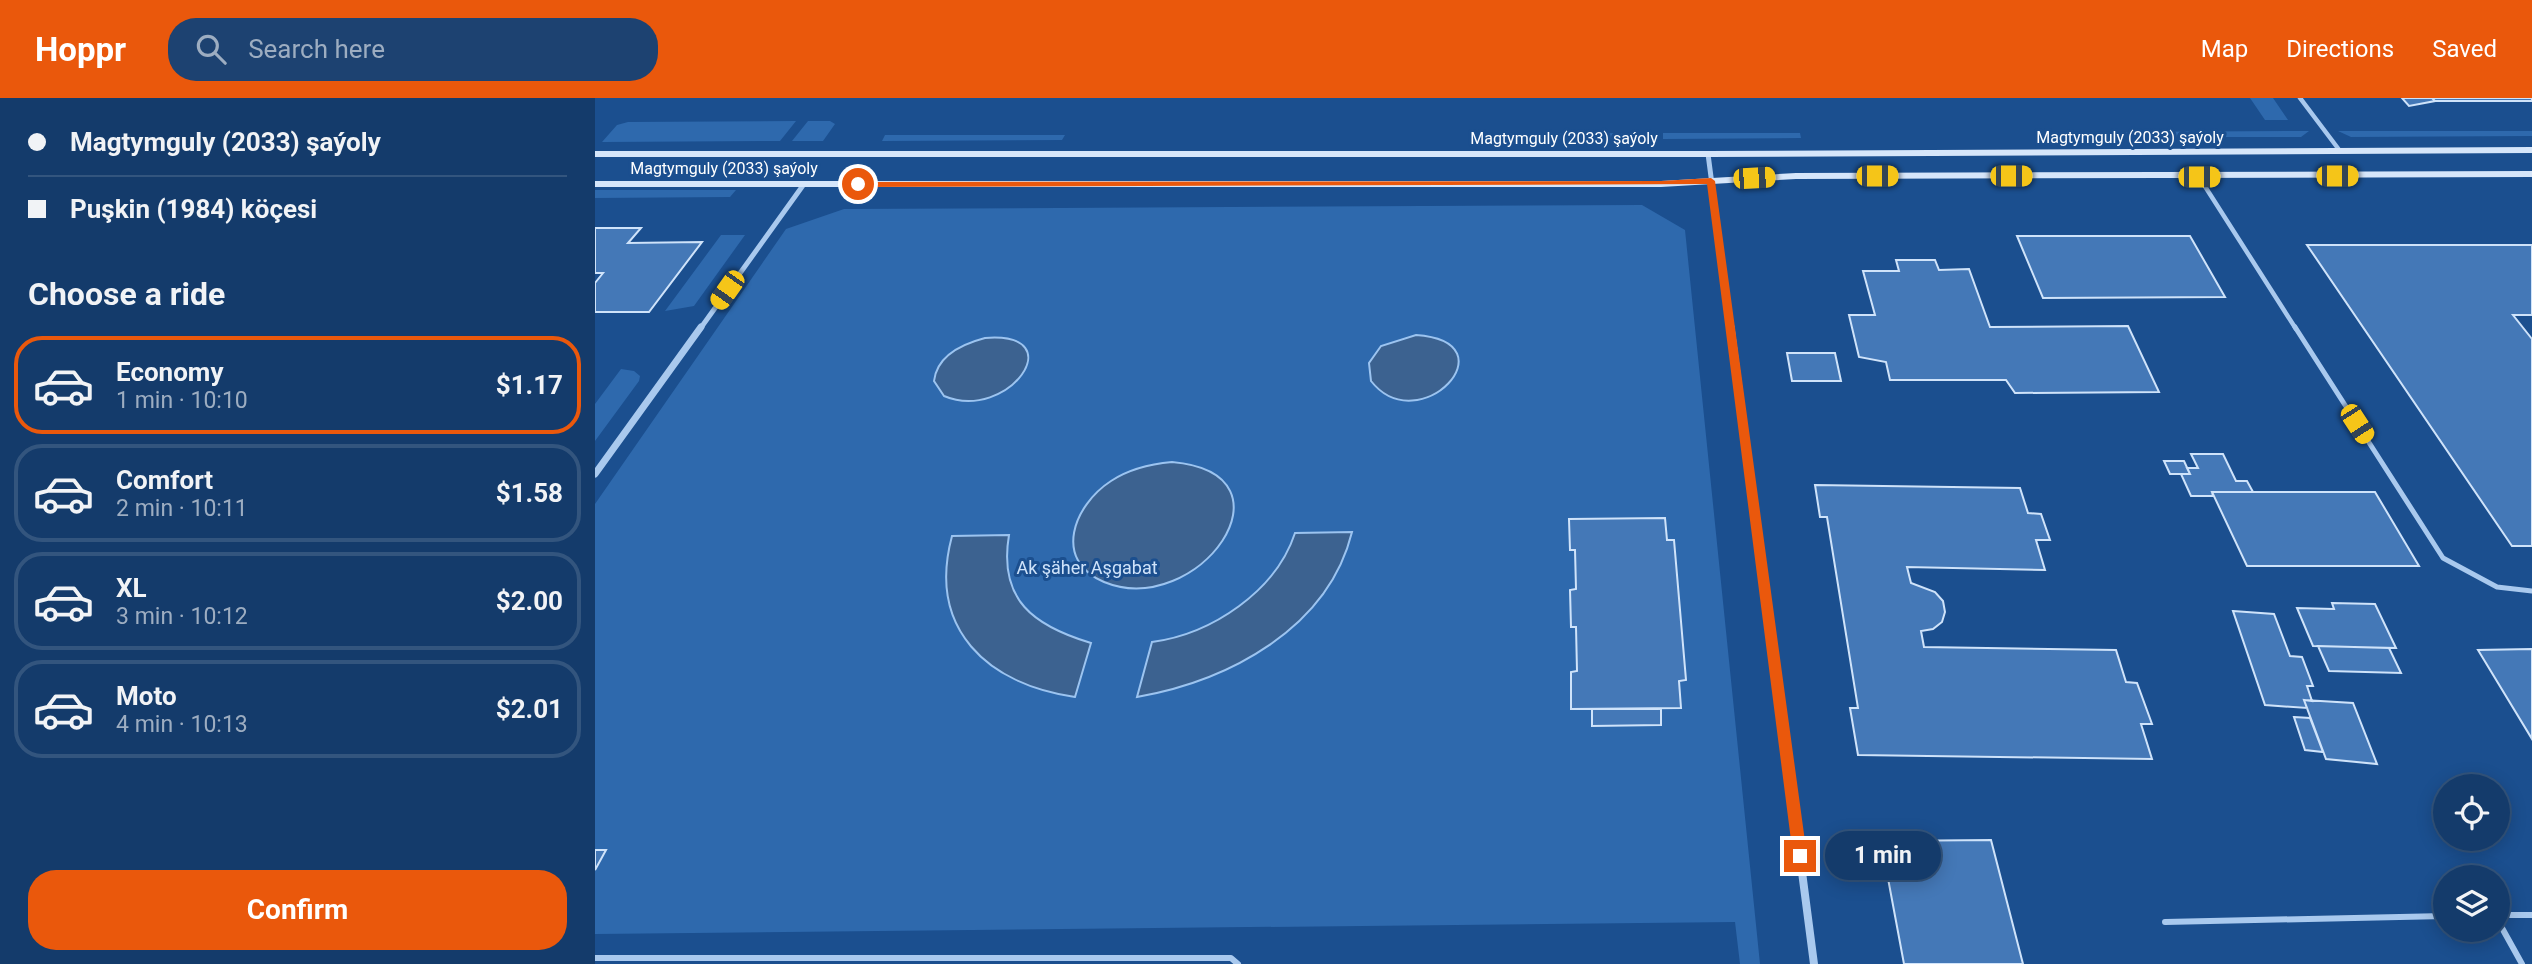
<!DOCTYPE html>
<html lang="en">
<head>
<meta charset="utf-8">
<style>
  body { margin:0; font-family:Roboto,sans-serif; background:#1d4271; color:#f1f3f6; height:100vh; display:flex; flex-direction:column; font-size:26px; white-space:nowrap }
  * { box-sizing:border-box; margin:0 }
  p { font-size:23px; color:#9dadc1 }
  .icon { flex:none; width:38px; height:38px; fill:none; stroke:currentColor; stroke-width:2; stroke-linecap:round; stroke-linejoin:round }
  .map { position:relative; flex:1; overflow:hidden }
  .side { display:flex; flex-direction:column; background:#143b6b; width:595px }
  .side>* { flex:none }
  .hud { display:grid; align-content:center; height:154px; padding:0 28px; background:#143b6b }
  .buttons { position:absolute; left:1838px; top:676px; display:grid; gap:14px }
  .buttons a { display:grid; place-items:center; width:77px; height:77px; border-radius:50%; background:#143b6b; box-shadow:0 4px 18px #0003,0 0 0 2px #33557e; font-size:35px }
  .end { position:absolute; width:32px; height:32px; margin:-16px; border:9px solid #ea580c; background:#fff; box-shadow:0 0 0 4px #fff }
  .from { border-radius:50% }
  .bubble { position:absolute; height:49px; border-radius:24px; background:#143b6b; box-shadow:0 4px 18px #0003,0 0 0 2px #33557e; font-size:23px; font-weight:700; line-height:49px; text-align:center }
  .car { position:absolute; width:21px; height:42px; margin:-21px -10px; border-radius:9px; box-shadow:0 0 5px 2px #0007; background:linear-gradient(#f5c518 24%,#345 0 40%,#f5c518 0 76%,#345 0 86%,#f5c518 0) }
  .hud b { display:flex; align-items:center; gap:24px; height:66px; font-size:26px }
  .hud b+b { border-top:2px solid #33557e }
  .hud i { width:18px; height:18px; background:#f1f3f6 }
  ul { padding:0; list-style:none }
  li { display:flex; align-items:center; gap:21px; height:98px; margin:0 14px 10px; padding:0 14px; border:4px solid #33557e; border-radius:28px }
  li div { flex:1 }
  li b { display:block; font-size:26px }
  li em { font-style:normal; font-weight:700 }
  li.on { border-color:#ea580c }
  li>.icon { width:63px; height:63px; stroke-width:1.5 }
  h2 { padding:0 28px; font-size:32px; line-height:84px }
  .button { display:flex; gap:14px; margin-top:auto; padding:14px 28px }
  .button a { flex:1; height:80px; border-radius:28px; background:#ea580c; color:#fff; font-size:28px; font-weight:700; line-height:80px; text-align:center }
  header { display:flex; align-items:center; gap:42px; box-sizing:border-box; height:98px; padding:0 35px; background:#ea580c; color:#fff }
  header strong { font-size:33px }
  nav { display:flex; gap:38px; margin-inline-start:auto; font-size:24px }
  .search { width:490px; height:63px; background:#1d4271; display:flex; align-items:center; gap:18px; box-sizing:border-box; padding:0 24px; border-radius:28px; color:#9dadc1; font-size:26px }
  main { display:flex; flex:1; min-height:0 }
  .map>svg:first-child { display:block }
  .green { fill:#2e69ad }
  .water { fill:#3c6290; stroke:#9cc4f0; stroke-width:2 }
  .building { fill:#4478b7; stroke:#cfe3fa; stroke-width:2 }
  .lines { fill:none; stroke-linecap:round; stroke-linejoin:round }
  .service-far2 { stroke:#a9c9ee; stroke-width:4.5 }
  .service-far1 { stroke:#a9c9ee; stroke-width:5 }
  .service { stroke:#a9c9ee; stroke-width:6 }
  .minor-far2 { stroke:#a9c9ee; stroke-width:5 }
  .minor-far1 { stroke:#a9c9ee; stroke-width:7 }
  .minor { stroke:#a9c9ee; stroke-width:8 }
  .secondary { fill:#d6e6fa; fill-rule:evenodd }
  .route { fill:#ea580c }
  .labels { text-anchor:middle; stroke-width:6; stroke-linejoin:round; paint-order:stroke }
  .far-street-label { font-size:16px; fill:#fff; stroke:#1b4f8f }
  .park-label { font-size:18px; fill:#cfe3fa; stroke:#1b4f8f }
</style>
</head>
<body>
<header>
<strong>Hoppr</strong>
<div class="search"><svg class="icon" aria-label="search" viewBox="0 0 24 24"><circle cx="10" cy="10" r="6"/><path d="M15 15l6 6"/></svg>Search here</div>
<nav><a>Map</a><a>Directions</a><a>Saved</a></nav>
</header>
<main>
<section class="side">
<div class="hud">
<b><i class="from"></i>Magtymguly (2033) şaýoly</b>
<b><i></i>Puşkin (1984) köçesi</b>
</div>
<h2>Choose a ride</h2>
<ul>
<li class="on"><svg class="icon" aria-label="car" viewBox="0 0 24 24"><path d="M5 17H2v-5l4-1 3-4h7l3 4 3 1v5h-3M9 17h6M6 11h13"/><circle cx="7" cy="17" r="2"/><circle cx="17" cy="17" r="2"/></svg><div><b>Economy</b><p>1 min · 10:10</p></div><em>$1.17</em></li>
<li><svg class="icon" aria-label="car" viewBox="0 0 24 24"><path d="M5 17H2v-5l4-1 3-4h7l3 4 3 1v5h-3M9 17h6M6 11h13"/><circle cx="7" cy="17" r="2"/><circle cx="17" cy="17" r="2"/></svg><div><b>Comfort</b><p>2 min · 10:11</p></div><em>$1.58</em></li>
<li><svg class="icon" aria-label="car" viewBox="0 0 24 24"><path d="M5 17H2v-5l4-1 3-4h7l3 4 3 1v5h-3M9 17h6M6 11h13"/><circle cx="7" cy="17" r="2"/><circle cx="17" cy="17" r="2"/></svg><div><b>XL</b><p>3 min · 10:12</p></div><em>$2.00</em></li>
<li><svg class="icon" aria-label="car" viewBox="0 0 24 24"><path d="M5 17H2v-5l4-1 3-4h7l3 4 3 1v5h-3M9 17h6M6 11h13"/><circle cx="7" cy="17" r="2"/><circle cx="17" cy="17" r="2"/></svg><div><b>Moto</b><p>4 min · 10:13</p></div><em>$2.01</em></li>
</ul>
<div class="button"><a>Confirm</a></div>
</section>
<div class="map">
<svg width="1937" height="866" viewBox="0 0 1937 866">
  <rect width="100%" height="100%" fill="#1b4f8f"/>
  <!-- green -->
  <path class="green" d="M1655,0H1678L1693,22H1670Z
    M201,23L185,43L7,44L22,27L33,24Z
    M213,23H235L240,26L228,43H197Z
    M1714,33L1706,39H1521L1517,34Z
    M1743,33H1937V38L1756,39Z
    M1051,35L1052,41H896L897,36Z
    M1068,35H1205L1206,40L1068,41Z
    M290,37H470L467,42L287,43Z
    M0,92H141L135,99L0,100Z
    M1047,107L1090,132L1165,866H1145L1140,824L0,836V406L191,131L249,111Z
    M126,137H150L99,208L70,213Z
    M26,271L39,273L45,278L44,283L0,343V306Z"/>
  <!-- water -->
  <path class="water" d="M821,237C919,244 824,344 776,283L774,265L786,248Z
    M390,240C479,233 413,325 349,298L339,283C342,257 367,246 390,240Z
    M577,364C709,376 602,522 509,484C457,462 479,407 516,383C534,371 555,366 577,364Z
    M757,434C733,531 633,583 542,599L557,544C617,536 681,493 700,435Z
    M414,437C403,502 439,528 496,545L480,599C392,586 332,531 357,438Z"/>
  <!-- building -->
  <path class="building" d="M1807,0H1837L1840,3L1814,8Z
    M1837,0H1937V3H1840Z
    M0,130H46L33,145L107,144L54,214H0V185L8,175H0Z
    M1422,138H1595L1630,199L1448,200Z
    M1712,147H1937V217H1918L1937,241V448H1917Z
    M1301,162H1340L1344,172L1374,171L1395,229L1533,228L1564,294L1420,295L1411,282H1295L1291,264L1264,259L1254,217H1280L1268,173H1304Z
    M1192,255H1240L1246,283H1197Z
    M1596,356H1628L1641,383H1652L1658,394H1617L1618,398H1596L1586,376H1595L1592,370H1603Z
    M1569,363H1589L1595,376H1575Z
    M1220,387L1425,390L1433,415L1446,416L1455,442H1441L1450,472L1312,469L1316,485L1340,494L1348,503L1350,514L1347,524L1338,531L1326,533L1329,549L1521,552L1531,584L1542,585L1557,626H1546L1557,661L1263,657L1255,610H1263L1232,419H1225Z
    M1617,394H1780L1824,468H1652Z
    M1070,420L1072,442H1079L1091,582L1084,583L1086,610L976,611V574L982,573L981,529H976L975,492L981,491L980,452H975L974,421Z
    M1737,505L1780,506L1801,550L1718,548L1702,510L1739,511Z
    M1638,513L1679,516L1695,558L1707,559L1718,588H1712L1717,603L1709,602L1712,610L1670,607Z
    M1723,548L1794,550L1806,575L1734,573Z
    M1937,551V641L1883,552Z
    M1709,602L1758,605L1782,666L1731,661Z
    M997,611H1066V627L997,628Z
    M1699,619L1715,620L1728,654L1710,652Z
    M1396,742L1428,866H1309L1286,743Z
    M0,752H11L0,772Z"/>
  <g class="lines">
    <!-- service-far2 -->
    <path class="service-far2" d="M1705,0L1745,53
      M1604,79L1701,231"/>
    <!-- service-far1 -->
    <path class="service-far1" d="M1700,229L1848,460L1902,489L1937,493"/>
    <!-- service -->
    <path class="service" d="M1902,817H1937
      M1902,821L1927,866
      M1570,824L1850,818
      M0,860H636L643,866"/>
    <!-- minor-far2 -->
    <path class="minor-far2" d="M1113,56L1136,231
      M105,231L209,86"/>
    <!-- minor-far1 -->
    <path class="minor-far1" d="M1136,229L1173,515
      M0,376L106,229"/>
    <!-- minor -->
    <path class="minor" d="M1173,513L1219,866"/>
    <!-- secondary -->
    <path class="secondary" d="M1937,49V55L1113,59H0V53H1113Z
      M1937,73V79L1201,81L1066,89H0V83H1066L1201,75Z"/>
  </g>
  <!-- route -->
  <path class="route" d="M1116,80L1120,83L1212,758L1205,765L1198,758L1112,86L263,89L259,86L263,84L1066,83Z"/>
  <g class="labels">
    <!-- far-street labels -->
    <g class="far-street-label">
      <text x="1535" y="45">Magtymguly (2033) şaýoly</text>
      <text x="969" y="46">Magtymguly (2033) şaýoly</text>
      <text x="129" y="76">Magtymguly (2033) şaýoly</text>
    </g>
    <!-- park labels -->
    <g class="park-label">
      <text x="492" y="476">Ak şäher Aşgabat</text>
    </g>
  </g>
</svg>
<div class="buttons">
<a><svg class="icon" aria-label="locate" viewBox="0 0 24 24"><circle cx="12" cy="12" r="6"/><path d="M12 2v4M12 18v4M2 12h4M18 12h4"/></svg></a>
<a><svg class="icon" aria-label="layers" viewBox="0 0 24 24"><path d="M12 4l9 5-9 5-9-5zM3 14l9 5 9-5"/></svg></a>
</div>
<i class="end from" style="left:263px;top:86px"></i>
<i class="end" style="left:1205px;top:758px"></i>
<div class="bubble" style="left:1230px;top:733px;width:116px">1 min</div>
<i class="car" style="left:1282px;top:78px;rotate:90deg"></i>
<i class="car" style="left:1416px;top:78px;rotate:90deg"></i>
<i class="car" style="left:1742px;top:78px;rotate:90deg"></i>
<i class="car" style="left:1604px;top:79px;rotate:90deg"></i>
<i class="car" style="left:1159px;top:80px;rotate:87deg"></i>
<i class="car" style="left:132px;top:192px;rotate:215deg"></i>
<i class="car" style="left:1762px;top:326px;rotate:147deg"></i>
</div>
</main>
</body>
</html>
